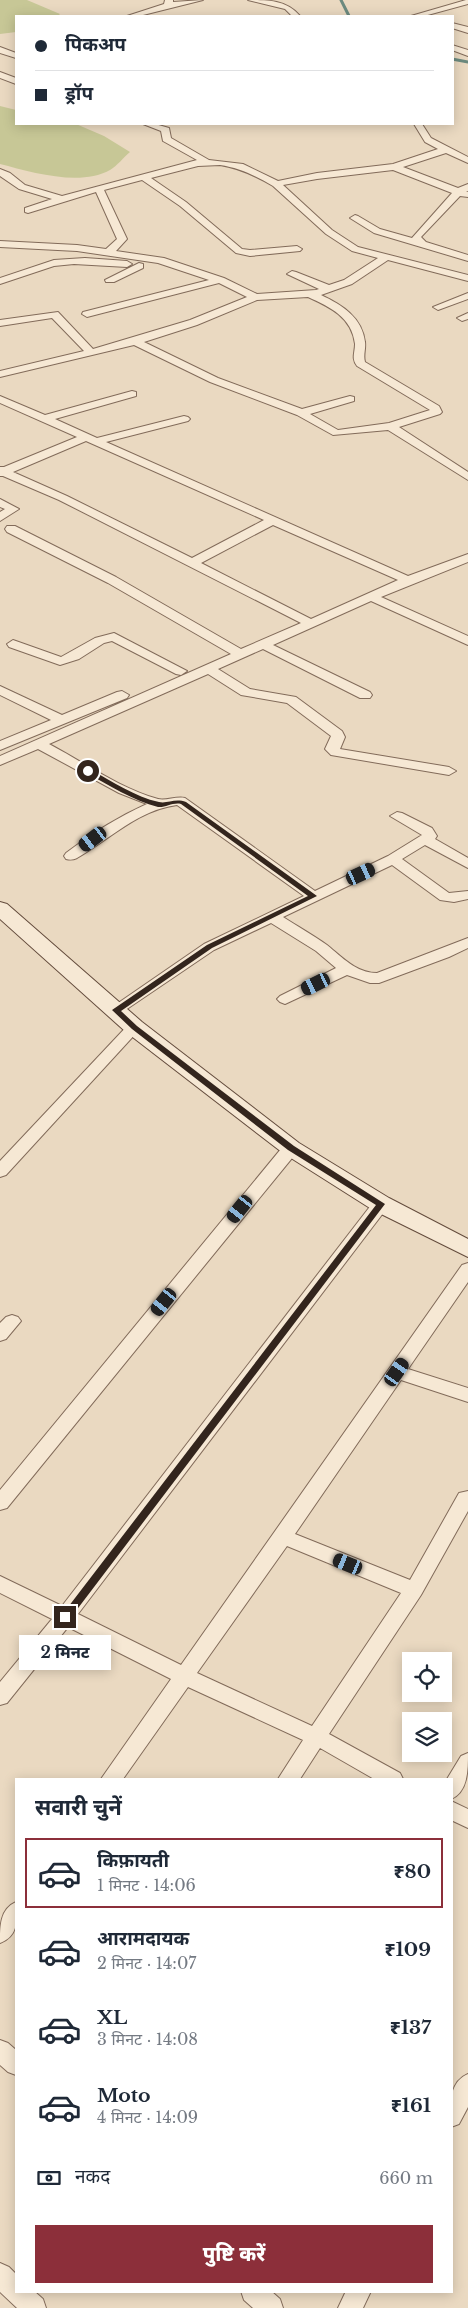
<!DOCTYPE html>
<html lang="hi">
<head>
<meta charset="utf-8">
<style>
  body { margin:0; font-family:"Libre Baskerville","Noto Sans Devanagari",serif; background:#f2f2f3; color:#1f2937; height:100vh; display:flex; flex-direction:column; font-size:19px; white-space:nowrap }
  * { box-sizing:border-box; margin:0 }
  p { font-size:16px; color:#747a83 }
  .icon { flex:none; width:28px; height:28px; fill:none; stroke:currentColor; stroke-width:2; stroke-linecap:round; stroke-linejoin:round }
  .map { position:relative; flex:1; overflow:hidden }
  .side { position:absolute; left:15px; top:1778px; width:438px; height:515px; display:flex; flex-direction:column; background:#fff; border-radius:0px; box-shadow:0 2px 12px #0003 }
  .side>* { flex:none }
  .top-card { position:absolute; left:15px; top:15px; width:439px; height:110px; border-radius:0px; box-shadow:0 2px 12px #0003; display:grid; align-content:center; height:110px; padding:0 20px; background:#fff }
  .tools { position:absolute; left:402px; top:1652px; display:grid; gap:10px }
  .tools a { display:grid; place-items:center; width:50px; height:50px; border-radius:0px; background:#fff; box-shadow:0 2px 12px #0003; font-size:25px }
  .end { position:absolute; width:22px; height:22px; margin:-11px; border:6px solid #33251d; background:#fff; box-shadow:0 0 0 2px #fff }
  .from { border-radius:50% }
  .bubble { position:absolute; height:35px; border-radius:0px; background:#fff; box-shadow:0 2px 12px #0003; font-size:16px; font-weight:800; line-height:35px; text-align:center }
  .car { position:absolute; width:15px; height:30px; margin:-15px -8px; border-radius:6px; box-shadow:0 0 4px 1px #0007; background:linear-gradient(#222 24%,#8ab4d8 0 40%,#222 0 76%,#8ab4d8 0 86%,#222 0) }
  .top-card b { display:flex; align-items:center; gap:18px; height:48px; font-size:19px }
  .top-card b+b { border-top:1px solid #e0e1e3 }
  .top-card i { width:12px; height:12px; background:#1f2937 }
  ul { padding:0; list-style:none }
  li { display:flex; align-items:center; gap:15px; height:70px; margin:0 10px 8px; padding:0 10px; border:2px solid transparent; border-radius:0px }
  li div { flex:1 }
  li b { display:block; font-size:19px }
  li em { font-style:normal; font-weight:800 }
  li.current { border-color:#8c2f3a }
  li>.icon { width:45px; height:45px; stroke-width:1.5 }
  h2 { padding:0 20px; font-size:22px; line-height:60px }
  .pay { display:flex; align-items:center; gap:12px; height:55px; padding:0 20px; font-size:19px }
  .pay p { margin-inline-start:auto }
  .cta { display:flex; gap:10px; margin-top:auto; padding:10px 20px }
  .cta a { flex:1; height:58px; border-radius:0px; background:#8c2f3a; color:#fff; font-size:20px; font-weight:800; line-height:58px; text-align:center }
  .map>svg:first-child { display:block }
  .green { fill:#c7c796 }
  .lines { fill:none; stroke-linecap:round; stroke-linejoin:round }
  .stream { stroke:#6c8a7f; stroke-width:3 }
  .street-casing { stroke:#826b5a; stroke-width:2 }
  .secondary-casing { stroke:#644c3d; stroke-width:2 }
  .street { fill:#f6e8d4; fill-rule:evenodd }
  .secondary { fill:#f6e8d4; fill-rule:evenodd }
  .route { fill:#33251d }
</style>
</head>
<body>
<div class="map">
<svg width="468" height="2308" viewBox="0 0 468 2308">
  <rect width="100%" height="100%" fill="#ead9c1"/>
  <!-- green -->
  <path class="green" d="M0,0H27L60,14L58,16H16V32L0,34Z
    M0,106L16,110V124H76L104,136L130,152C124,157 117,166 110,170C80,187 31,172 0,164Z"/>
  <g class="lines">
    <!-- stream -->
    <path class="stream" d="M341,0L349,16
      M452,59L468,62"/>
    <defs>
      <path id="street" d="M165,0H173V2L203,0L139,16H127L164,4Z
        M248,0C268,0 287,0 300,16H292L285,9Z
        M466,0H468V4L424,16H411Z
        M452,23L468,27V33L452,28Z
        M452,45L468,50V56L452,50Z
        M0,47L16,53V58L0,53Z
        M0,72L16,78V84L0,78Z
        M143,124H155L169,128L171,138L209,160L243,164L278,181L317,173L393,164L438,149L425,142L414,124H422L431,138L468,157V163L446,153L403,167L458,188L468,184V191L466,192H468V197L460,196L421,237L426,242L468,255V261L374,233L350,218L355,215L358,216L380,229L412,238L452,193L393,170L317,179L283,185L332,230L358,247L468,275V281L388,260L352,284L321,295C342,305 362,317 365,342C366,349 363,355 365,362L439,406L442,412L440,414L399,427L468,472V480L388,430L333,435L297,415L210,382L134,345L0,377V371L84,351L52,318L0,326V320L58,312L93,349L190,320L247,297L219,283L87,317L82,314L83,312L209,280L158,263L77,251L0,247V241L77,245L106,249L117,239L96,192L28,213L25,212V208L52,199L19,189L0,176V169L10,173L25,185L62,196L197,160L163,141L161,131ZM220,165C240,168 256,176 273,186L326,234L352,251L378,258L344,280L329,285L296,272L292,271L287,274L319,289L316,290L257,294L224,278L164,258L116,251L127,239L104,190L142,180L180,206L236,253L250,256L300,251L302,249L297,246L250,250L242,249L186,202L151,178L198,166ZM308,297C330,307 352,317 355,344C355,353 351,358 357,366L430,410L389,423L338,430L310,414L354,401V397L350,396L302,409L218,378L144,342L197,325L257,300Z
        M85,258L127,261L132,264L127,267L74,264L54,266L0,284V278L54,260Z
        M139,263L143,264V268L114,282H106L105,280Z
        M468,293V299L438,310L433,307Z
        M468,313V319L462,321L457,318Z
        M132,391L136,392V396L55,419L97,438L184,416L188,417L190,419L188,421L106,442L408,576L468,554V562L381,597L468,636V645L371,601L273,645L370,692L372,695L370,698H360L263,649L218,669L250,689L296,697L342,731L345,737L340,749L449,767L456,771L449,775L331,755L325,749L331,736L287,703L241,695L208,674L49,744C83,762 121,789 158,799C166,801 176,796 185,798L315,891L388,856L422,835L390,816L397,812L402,813L432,828L437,836L435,839L468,858V868L425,845L402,859L449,893L468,891V899L454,902L440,900L392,865L283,917C297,926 313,935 327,945C342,957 356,973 377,973L468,938V948L449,957L379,983H370L347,975L285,1004L280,1002L277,999L280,996L336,968L316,951L271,923L214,950L121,1013H111L108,1010L204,944L304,896L177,805C138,810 110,839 77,858C73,860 70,860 66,859L64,856L66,853C91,834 118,817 147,804L119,793L38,749L0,765V756L231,654L108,583L7,532L5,529L7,526H15L116,577L241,649L301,623L59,500L3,476H0V467H4L77,437L0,403V396L45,415ZM86,441L264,520L192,558L67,496L13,472ZM273,525L398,580L311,619L201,563Z
        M0,499L19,509L0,521V512L5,509L0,507Z
        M114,633L187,671L181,675L176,674L112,641L104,643L79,659L60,665L9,647L7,644L13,640L61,657L95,638Z
        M0,686L62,715L117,692L122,691L129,695L127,698L0,750V741L51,720L0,695Z
        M134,1022L139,1024L142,1027L139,1030L6,1175L0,1177V1161L129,1024Z
        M291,1143L297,1144L299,1148L297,1152L7,1508L0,1510V1490L285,1144Z
        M381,1198L387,1200L389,1204L387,1208L78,1614L181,1665L462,1265L468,1263V1282L408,1369L468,1388V1402L401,1380L295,1534L410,1580L459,1493L468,1491V1511L421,1595L329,1734L400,1773L403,1779H374L320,1748L300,1779H278L303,1740L188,1687L123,1779H101L171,1679L68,1627L7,1703L0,1705V1682L52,1619L0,1593V1576L62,1606L375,1200ZM287,1546L401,1593L312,1726L197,1673Z
        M12,1315L18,1317L21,1321L6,1339L0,1341V1323L6,1317Z
        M468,1753C468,1770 468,1792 451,1799V1779H447L461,1756Z
        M451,1801L468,1809V1828L451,1820Z
        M16,1902C17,1919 19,1936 0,1943C0,1926 0,1909 16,1902Z
        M0,2040L8,2043L16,2050V2075L8,2072L0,2065Z
        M468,2074V2107L459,2124L451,2127C451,2108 447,2083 468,2074Z
        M0,2263L9,2267L16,2274V2291H34L43,2299L46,2308H17L0,2292Z
        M241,2291H271L280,2299L283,2308H253L244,2300Z
        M346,2291H371L363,2308H338Z"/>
      <path id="secondary" d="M0,902L7,904L142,1022L299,1143L389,1198L468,1239V1257L373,1210L283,1153L126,1032L0,919Z"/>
    </defs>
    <!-- street casing -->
    <use href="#street" class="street-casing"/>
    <!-- secondary casing -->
    <use href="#secondary" class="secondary-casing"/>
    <!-- street -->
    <use href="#street" class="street"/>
    <!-- secondary -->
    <use href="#secondary" class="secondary"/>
  </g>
  <!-- route -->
  <path class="route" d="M86,770H91C112,781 135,797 159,802C167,804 175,798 186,802L317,896L212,948L121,1011L137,1026L294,1146L385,1204L69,1620L65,1621L60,1617L62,1615L376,1205L288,1150L132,1029L112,1010L207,945L308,896L181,804C173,802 165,808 158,807C134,801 107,784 86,773Z"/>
</svg>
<div class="tools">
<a><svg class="icon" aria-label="locate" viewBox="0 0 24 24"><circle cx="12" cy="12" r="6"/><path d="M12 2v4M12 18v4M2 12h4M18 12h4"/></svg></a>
<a><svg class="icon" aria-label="layers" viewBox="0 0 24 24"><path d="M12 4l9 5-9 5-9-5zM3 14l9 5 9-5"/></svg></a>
</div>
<i class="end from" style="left:88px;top:771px"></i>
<i class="end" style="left:65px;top:1617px"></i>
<div class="bubble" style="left:19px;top:1635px;width:92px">2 मिनट</div>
<i class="car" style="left:93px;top:839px;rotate:233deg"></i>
<i class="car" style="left:361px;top:874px;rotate:65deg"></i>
<i class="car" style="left:316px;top:984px;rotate:244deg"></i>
<i class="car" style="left:240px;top:1209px;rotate:219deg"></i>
<i class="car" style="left:164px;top:1302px;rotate:219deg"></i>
<i class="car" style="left:397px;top:1372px;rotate:35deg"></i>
<i class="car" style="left:348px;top:1564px;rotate:292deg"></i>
<div class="top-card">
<b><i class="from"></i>पिकअप</b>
<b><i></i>ड्रॉप</b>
</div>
<section class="side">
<h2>सवारी चुनें</h2>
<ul>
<li class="current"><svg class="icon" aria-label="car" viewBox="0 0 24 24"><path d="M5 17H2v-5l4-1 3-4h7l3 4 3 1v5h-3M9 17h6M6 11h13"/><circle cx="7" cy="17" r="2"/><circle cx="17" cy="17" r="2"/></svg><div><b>किफ़ायती</b><p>1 मिनट · 14:06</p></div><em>₹80</em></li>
<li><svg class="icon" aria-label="car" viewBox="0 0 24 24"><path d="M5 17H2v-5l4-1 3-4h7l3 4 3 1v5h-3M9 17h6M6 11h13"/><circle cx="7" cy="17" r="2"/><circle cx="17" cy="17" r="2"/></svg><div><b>आरामदायक</b><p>2 मिनट · 14:07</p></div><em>₹109</em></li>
<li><svg class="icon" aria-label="car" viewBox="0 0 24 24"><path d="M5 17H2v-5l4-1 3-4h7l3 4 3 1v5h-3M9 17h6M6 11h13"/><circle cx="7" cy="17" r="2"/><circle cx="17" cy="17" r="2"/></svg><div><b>XL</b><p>3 मिनट · 14:08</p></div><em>₹137</em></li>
<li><svg class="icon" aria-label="car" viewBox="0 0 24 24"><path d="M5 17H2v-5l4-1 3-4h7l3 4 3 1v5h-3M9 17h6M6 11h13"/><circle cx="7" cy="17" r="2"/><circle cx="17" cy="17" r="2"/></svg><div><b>Moto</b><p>4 मिनट · 14:09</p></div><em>₹161</em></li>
</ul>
<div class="pay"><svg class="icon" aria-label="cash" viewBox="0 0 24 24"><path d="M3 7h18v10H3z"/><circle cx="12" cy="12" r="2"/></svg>नकद<p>660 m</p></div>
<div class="cta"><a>पुष्टि करें</a></div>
</section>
</div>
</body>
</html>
